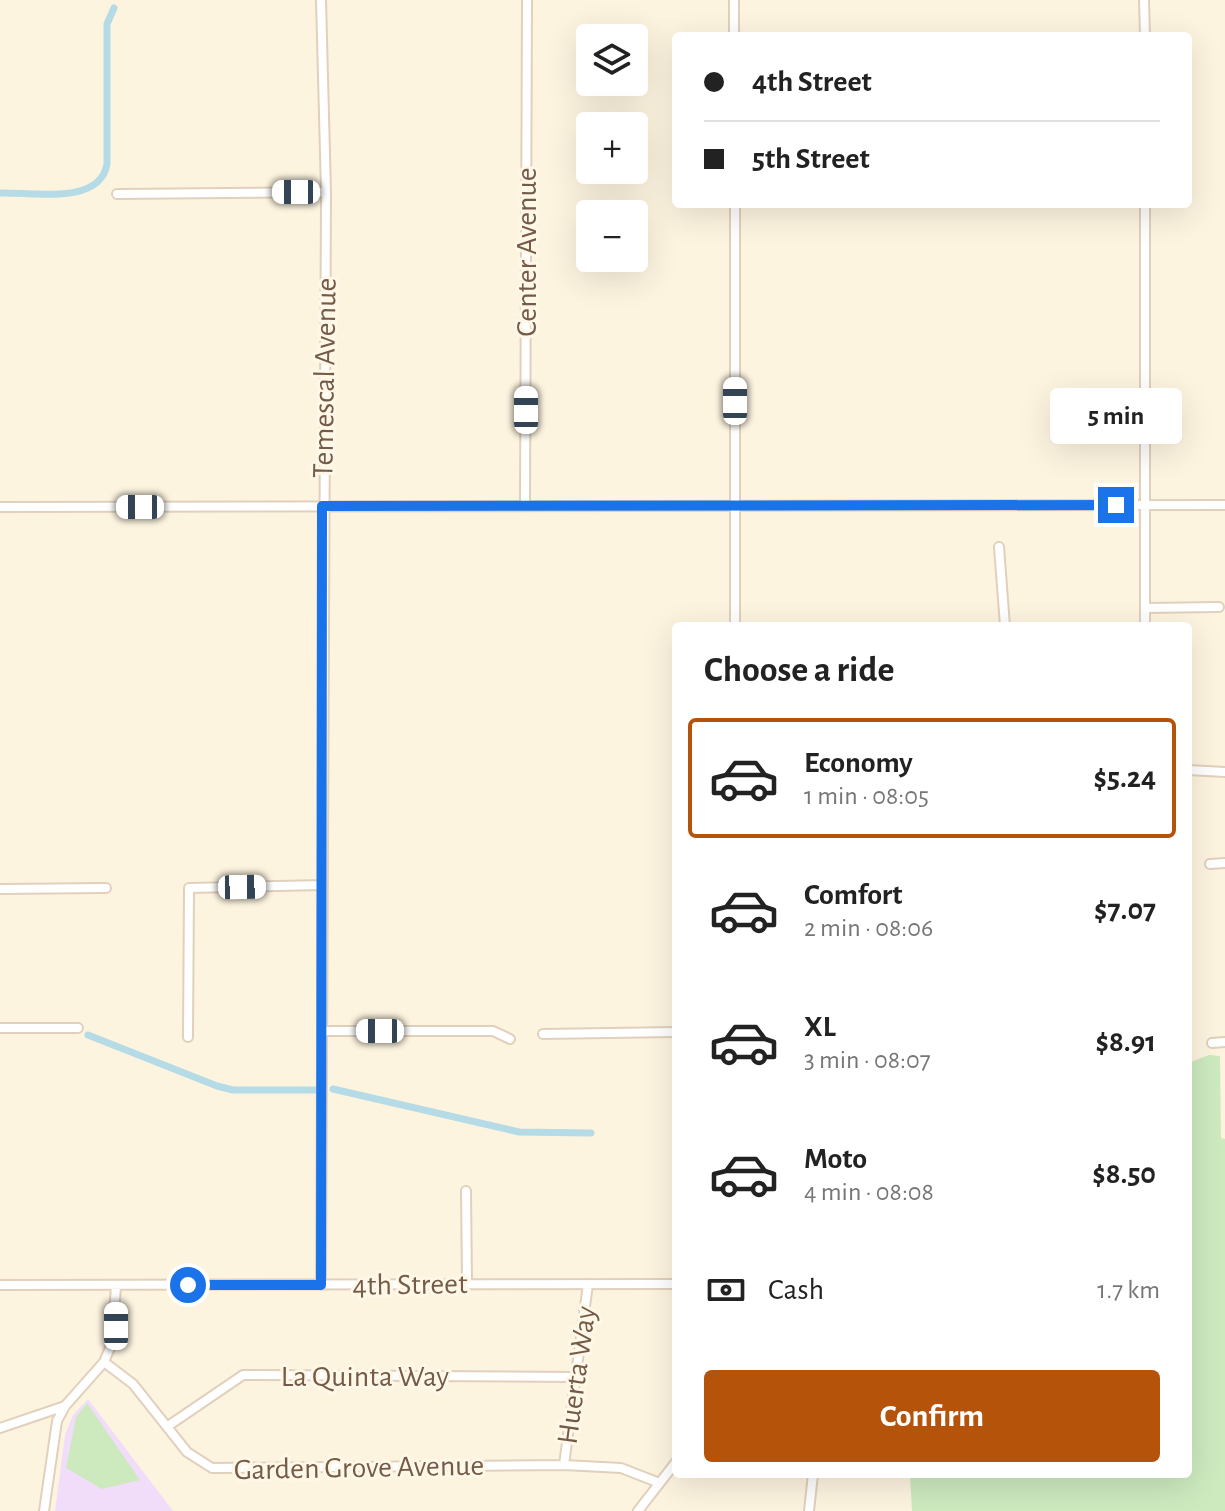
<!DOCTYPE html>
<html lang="en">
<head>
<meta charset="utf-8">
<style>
  body { margin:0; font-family:"Alegreya Sans",sans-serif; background:#f6f6f6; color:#222; height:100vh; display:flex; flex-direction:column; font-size:30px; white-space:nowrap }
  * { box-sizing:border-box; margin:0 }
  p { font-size:26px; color:#767676 }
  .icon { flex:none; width:44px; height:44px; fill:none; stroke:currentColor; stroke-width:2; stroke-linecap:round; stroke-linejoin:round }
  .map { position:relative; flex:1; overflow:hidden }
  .panel { position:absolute; left:672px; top:622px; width:520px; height:856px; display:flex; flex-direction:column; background:#fff; border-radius:8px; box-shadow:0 8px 32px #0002 }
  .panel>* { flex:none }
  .guide { position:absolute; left:672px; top:32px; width:520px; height:176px; border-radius:8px; box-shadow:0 8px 32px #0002; display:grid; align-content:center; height:176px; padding:0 32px; background:#fff }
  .tools { position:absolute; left:576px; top:24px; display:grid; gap:16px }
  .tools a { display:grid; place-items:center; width:72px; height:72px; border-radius:8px; background:#fff; box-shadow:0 8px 32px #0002; font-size:40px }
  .end { position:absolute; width:36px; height:36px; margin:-18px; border:10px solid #1a73e8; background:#fff; box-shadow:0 0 0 4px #fff }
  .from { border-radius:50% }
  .bubble { position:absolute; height:56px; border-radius:8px; background:#fff; box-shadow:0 8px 32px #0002; font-size:26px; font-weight:600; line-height:56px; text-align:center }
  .car { position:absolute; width:24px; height:48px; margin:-24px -12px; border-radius:10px; box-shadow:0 0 6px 2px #0007; background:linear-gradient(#fff 24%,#345 0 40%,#fff 0 76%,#345 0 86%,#fff 0) }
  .guide b { display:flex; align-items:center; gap:28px; height:76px; font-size:30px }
  .guide b+b { border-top:2px solid #e0e0e0 }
  .guide i { width:20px; height:20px; background:#222 }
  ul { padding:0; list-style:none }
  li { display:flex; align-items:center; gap:24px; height:120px; margin:0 16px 12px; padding:0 16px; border:4px solid transparent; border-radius:8px }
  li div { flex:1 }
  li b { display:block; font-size:30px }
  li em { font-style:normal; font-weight:600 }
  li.current { border-color:#b45309 }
  li>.icon { width:72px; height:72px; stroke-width:1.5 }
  h2 { padding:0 32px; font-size:36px; line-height:96px }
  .pay { display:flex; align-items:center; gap:20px; height:88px; padding:0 32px; font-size:30px }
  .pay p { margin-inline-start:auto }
  .cta { display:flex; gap:16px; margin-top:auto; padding:16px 32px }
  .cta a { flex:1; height:92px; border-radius:8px; background:#b45309; color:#fff; font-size:32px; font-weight:600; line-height:92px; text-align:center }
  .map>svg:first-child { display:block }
  .education { fill:#f1ddf9 }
  .green { fill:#cdeabf }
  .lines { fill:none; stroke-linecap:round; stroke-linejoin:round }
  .canal { stroke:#b4dbe6; stroke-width:7 }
  .minor-casing { stroke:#e1d0bc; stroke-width:12 }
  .minor { stroke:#fff; stroke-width:8 }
  .route { stroke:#1a73e8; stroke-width:10 }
  .labels { text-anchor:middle; stroke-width:6; stroke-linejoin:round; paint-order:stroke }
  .street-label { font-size:30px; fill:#745b47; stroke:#fff7e7 }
</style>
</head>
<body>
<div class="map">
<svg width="1225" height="1511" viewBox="0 0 1225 1511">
  <rect width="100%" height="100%" fill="#fdf4e0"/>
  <!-- education -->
  <path class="education" d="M88,1399L173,1511H55L65,1435L73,1415Z"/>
  <!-- green -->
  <path class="green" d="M1209,1055L1220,1056L1221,1138L1225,1139V1511H912L910,1474H1188V1063Z
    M87,1403L140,1480L102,1489L66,1468L76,1417Z"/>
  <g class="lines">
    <!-- canal -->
    <path class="canal" d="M0,193C31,192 100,206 107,164V24L114,8
      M88,1035L217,1086L233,1090H316
      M333,1089L519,1132L591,1133"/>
    <defs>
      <path id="minor" d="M321,0L326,192L321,1285
        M734,0V36
        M1144,0L1145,36
        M117,194L326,192
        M735,204V626
        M1145,204V626
        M525,504L527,0
        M0,507L1225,505
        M999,547L1005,626
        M1146,608L1219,607
        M1188,770L1225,772
        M1210,864L1225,863
        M0,889L106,888
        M0,1028H78
        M323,1031H493L510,1039
        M543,1034L676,1032
        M188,1037L189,888L323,885
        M1212,1043L1225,1042
        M466,1191L467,1283
        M0,1285L676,1284
        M104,1362L133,1384L187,1452L212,1468L564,1465L621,1468L657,1482
        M168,1426L243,1375L577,1377
        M0,1428L65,1406
        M564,1465L588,1284
        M44,1511L57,1421L65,1406L104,1362L112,1343L116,1286
        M638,1511L676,1462
        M809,1511L813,1474"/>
    </defs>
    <!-- minor casing -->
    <use href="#minor" class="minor-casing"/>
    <!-- minor -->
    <use href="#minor" class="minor"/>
  </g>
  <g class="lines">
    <!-- route -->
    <path class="route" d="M188,1285H321L322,506L1116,505"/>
  </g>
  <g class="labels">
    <!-- street labels -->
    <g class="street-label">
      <text transform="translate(526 252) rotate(-90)" y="10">Center Avenue</text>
      <text transform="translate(324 378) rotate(-89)" y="10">Temescal Avenue</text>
      <text transform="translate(410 1284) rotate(-1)" y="10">4th Street</text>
      <text transform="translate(576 1375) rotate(-82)" y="10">Huerta Way</text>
      <text x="365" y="1386">La Quinta Way</text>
      <text transform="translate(359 1467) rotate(-1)" y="10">Garden Grove Avenue</text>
    </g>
  </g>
</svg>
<div class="tools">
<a><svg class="icon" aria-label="layers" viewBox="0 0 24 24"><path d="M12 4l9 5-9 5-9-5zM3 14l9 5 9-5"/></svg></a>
<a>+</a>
<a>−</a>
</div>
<i class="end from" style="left:188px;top:1285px"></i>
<i class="end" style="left:1116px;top:505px"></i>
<div class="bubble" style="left:1050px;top:388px;width:132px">5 min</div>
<i class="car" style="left:296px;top:192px;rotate:270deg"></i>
<i class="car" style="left:735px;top:401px;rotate:0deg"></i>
<i class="car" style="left:526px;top:410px;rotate:0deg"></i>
<i class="car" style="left:140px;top:507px;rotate:270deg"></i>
<i class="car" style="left:242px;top:887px;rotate:89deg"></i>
<i class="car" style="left:380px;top:1031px;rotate:270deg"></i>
<i class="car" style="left:116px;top:1326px;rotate:0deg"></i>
<div class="guide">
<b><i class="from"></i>4th Street</b>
<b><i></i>5th Street</b>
</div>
<section class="panel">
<h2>Choose a ride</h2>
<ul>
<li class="current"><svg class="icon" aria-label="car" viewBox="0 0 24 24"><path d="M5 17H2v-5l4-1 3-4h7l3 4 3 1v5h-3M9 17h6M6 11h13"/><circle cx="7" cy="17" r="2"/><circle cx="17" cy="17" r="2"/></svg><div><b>Economy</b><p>1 min · 08:05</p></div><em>$5.24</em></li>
<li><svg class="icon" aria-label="car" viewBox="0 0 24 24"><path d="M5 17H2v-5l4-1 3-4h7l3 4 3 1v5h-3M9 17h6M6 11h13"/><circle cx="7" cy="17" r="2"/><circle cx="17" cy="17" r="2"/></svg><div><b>Comfort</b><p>2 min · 08:06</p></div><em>$7.07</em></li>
<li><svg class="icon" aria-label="car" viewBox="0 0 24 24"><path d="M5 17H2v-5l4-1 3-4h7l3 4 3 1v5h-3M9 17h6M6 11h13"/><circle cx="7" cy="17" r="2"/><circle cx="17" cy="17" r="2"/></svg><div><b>XL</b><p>3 min · 08:07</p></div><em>$8.91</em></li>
<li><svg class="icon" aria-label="car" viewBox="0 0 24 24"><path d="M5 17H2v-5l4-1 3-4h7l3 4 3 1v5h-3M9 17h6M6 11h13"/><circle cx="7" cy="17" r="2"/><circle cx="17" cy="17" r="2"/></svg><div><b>Moto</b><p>4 min · 08:08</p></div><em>$8.50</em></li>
</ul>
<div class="pay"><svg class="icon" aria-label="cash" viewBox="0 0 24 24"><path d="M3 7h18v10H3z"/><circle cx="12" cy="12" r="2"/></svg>Cash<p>1.7 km</p></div>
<div class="cta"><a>Confirm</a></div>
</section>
</div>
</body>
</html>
